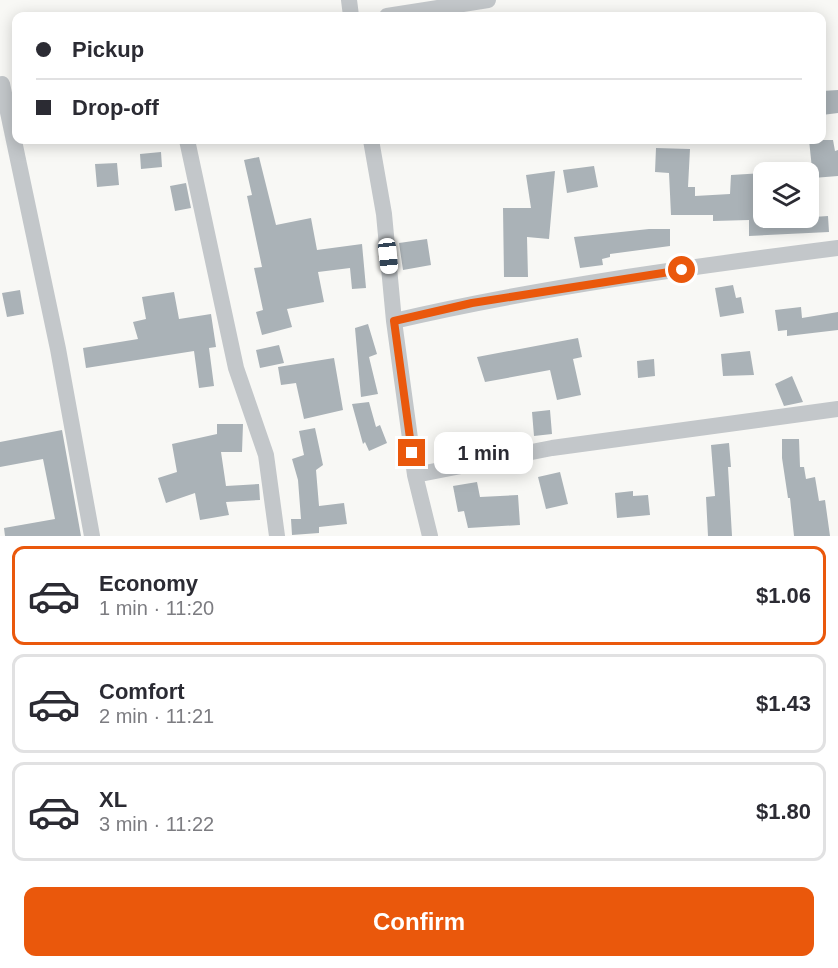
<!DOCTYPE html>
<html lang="en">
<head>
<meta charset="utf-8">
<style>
  body { margin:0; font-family:Helvetica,sans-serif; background:#f7f7f7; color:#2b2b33; height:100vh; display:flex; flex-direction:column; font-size:22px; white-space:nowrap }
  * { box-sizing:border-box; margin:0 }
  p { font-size:20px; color:#7c7c81 }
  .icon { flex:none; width:33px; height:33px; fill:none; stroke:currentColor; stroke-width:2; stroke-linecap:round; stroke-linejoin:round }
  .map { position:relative; height:536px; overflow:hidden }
  .sheet { display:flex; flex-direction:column; background:#fff; flex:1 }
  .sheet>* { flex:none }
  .top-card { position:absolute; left:12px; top:12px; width:814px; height:132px; border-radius:12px; box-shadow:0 3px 15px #0003; display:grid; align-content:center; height:132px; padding:0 24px; background:#fff }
  .fabs { position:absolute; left:753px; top:162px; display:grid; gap:12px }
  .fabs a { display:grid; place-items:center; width:66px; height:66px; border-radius:12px; background:#fff; box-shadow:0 3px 15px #0003; font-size:30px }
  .end { position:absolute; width:27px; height:27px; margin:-14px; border:8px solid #ea580c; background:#fff; box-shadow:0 0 0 3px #fff }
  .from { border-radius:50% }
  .bubble { position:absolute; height:42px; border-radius:12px; background:#fff; box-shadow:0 3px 15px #0003; font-size:20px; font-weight:700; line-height:42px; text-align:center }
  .car { position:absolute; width:18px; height:36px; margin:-18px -9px; border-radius:8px; box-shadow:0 0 4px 2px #0007; background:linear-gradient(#fff 24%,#345 0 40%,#fff 0 76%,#345 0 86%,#fff 0) }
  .top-card b { display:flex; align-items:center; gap:21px; height:57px; font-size:22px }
  .top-card b+b { border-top:2px solid #e1e1e2 }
  .top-card i { width:15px; height:15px; background:#2b2b33 }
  ul { padding:10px 0 0; list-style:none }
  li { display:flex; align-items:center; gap:18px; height:99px; margin:0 12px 9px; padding:0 12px; border:3px solid #e1e1e2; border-radius:12px }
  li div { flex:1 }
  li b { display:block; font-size:22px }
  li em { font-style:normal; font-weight:700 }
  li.current { border-color:#ea580c }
  li>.icon { width:54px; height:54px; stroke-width:1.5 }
  .action { display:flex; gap:12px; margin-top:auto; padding:12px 24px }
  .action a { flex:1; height:69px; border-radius:12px; background:#ea580c; color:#fff; font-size:24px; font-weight:700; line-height:69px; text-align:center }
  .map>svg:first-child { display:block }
  .building { fill:#aab2b7 }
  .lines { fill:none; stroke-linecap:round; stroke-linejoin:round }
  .street { stroke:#c3c7ca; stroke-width:16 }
  .route { stroke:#ea580c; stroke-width:8 }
</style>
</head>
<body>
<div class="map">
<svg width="838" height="536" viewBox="0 0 838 536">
  <rect width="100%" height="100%" fill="#f8f8f5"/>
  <!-- building -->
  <path class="building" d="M838,90V113L822,115V91Z
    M809,140H833L835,151L838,150V176L813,178Z
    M656,148L690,149L688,187H695V196L730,194L731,175L764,173V218H784V219L828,216L829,232L749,236V220L713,221V215H671L669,173L655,172Z
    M161,152L162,167L141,169L140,154Z
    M259,157L276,225L311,218L317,250L362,244L366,288L352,289L350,268L318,272L324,302L287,309L292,327L262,335L256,312L263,310L254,268L262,267L247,196L252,195L244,160Z
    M117,163L119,185L97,187L95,164Z
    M594,166L598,187L567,193L563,170Z
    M555,171L549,239L527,237L528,277H504L503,208H531L526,175Z
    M186,183L191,208L175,211L170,186Z
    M649,229H670V246L610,254V257L602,259L603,265L580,268L574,237Z
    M427,239L431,265L403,270L399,243Z
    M733,285L736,298L741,297L744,313L720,317L715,288Z
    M20,290L24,314L7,317L2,293Z
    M174,292L179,319L211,314L216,347L209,348L214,386L199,388L194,351L86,368L83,348L138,339L133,322L146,319L142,297Z
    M801,307L802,318L838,312V330L787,336V330L778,331L775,310Z
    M368,324L377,354L369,357L378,394L361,397L355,328Z
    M578,338L582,357L573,359L581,395L557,400L550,370L485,382L477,357Z
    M279,345L284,363L260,368L256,350Z
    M750,351L754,375L723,376L721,354Z
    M334,358L343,410L304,419L296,383L281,385L278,367Z
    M654,359L655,376L638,378L637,361Z
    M792,376L803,402L784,406L775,384Z
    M369,402L376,427L380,425L387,443L369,451L365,442L363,444L352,404Z
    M550,410L552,434L534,436L532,412Z
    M217,424H243L242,452H221L226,486L259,484L260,500L226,502L229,515L200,520L195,493L166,503L158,478L177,472L172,444L217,434Z
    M315,428L323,465L316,470L319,506L344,503L347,524L319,527V533L292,535L291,519H301L298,480L292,459L304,455L299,431Z
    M62,430L81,536H5L4,528L55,519L43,459L0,467V442Z
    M782,439H799L800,467H804L806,479L815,477L819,501L825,500L830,536H794L790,498H788L782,458Z
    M729,443L731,467H728L732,536H708L706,497L715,496L711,445Z
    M560,472L568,504L546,509L538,477Z
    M477,482L480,497L518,495L520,525L468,528L464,511L458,512L453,486Z
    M633,491V496L648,495L650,515L617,518L615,493Z"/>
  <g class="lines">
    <!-- street -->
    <path class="street" d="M349,0L351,16
      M387,16L488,0
      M2,84L58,349L92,536
      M187,140L236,368L266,455L277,536
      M371,140L384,214L394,321L415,475L430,536
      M394,321C540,287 690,267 838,248
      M415,475L552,448L838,409"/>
  </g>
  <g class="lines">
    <!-- route -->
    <path class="route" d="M412,453L394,321L472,303L682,270"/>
  </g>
</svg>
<div class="fabs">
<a><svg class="icon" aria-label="layers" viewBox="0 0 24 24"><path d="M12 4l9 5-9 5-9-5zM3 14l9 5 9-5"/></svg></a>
</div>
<i class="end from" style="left:682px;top:270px"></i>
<i class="end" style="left:412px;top:453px"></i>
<div class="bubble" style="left:434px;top:432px;width:99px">1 min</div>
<i class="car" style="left:388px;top:256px;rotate:174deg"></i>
<div class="top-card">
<b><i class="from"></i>Pickup</b>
<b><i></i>Drop-off</b>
</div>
</div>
<section class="sheet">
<ul>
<li class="current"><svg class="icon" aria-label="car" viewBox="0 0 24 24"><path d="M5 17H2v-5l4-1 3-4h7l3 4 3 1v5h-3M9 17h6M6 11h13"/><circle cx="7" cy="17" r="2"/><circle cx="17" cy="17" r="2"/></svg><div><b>Economy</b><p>1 min · 11:20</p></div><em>$1.06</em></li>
<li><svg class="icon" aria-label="car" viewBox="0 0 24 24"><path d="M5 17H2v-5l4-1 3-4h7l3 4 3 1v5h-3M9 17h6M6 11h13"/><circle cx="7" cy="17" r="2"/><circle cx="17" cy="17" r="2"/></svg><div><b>Comfort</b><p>2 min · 11:21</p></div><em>$1.43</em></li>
<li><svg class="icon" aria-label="car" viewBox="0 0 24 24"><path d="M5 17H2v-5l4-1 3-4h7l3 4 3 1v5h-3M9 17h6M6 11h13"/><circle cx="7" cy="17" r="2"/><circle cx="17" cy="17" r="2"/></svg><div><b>XL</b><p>3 min · 11:22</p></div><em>$1.80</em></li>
</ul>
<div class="action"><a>Confirm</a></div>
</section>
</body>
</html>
